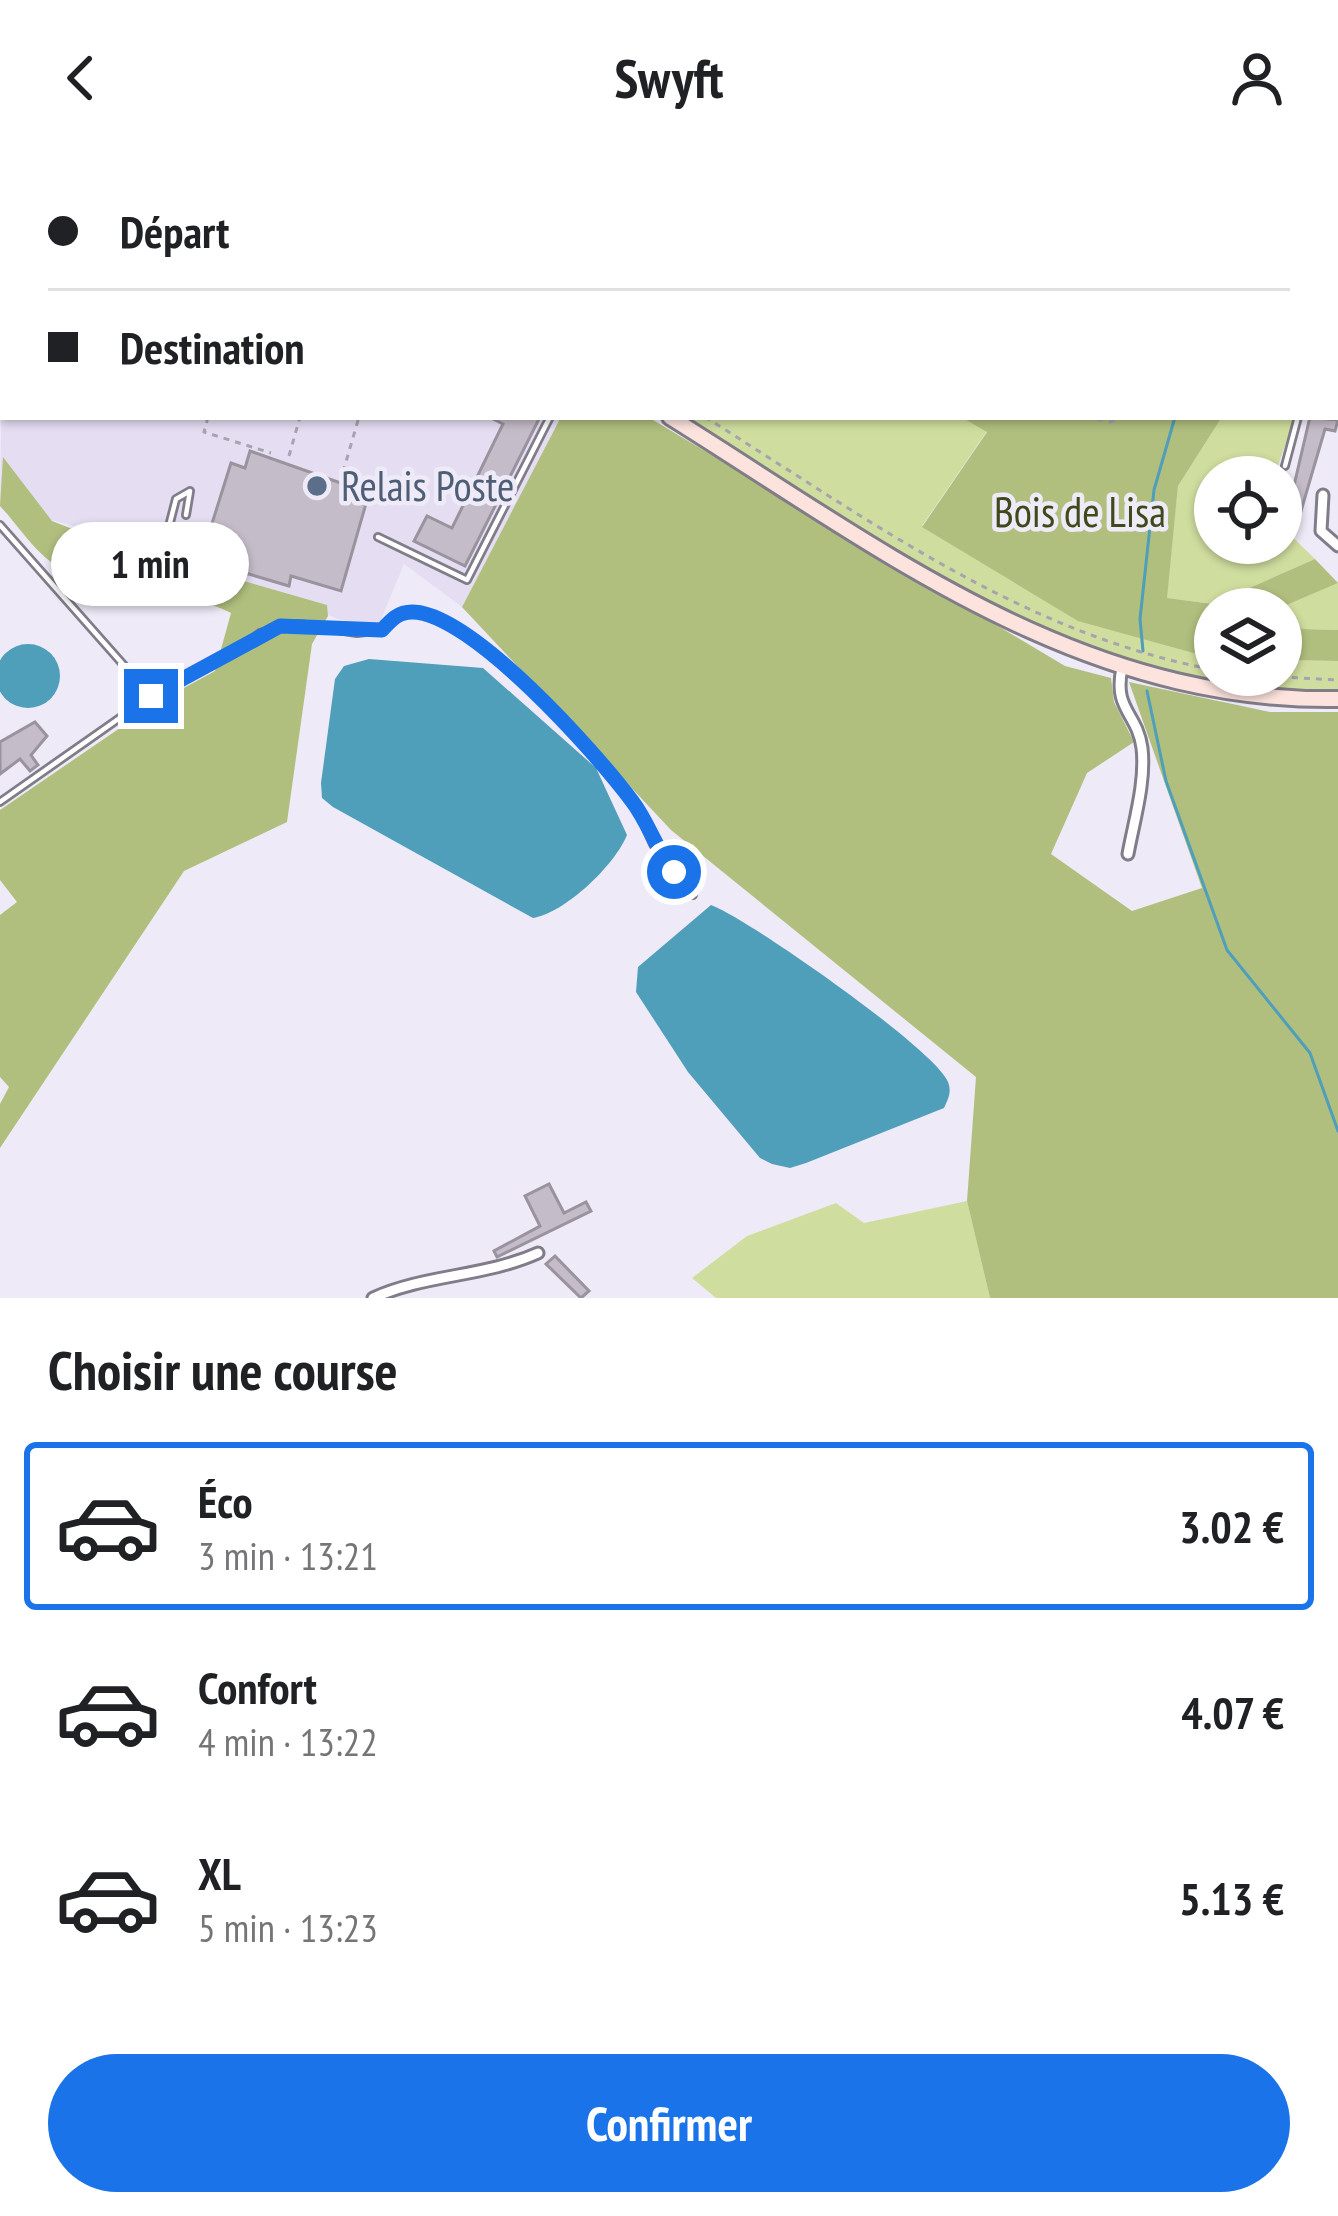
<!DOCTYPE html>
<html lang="fr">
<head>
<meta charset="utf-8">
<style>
  body { margin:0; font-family:"PT Sans Narrow",sans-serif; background:#f6f6f6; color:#202124; height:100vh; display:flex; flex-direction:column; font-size:45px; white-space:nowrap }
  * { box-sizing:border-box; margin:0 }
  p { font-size:39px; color:#757577 }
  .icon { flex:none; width:66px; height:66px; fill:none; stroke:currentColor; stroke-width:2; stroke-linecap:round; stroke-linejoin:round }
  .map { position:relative; height:1142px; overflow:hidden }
  .drawer { display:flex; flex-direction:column; background:#fff; flex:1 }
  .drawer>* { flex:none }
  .banner { position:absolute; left:0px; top:0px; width:1338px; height:264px; box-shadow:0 3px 9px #0004; display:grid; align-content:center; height:264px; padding:0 48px; background:#fff }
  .tools { position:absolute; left:1194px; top:300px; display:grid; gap:24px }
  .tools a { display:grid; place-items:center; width:108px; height:108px; border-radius:50%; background:#fff; box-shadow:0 3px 9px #0004; font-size:60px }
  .end { position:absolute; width:54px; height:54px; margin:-27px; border:15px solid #1a73e8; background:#fff; box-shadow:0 0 0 6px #fff }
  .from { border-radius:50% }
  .bubble { position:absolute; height:84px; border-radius:42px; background:#fff; box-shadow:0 3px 9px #0004; font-size:39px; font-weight:600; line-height:84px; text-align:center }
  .banner b { display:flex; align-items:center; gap:42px; height:114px; font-size:45px }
  .banner b+b { border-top:3px solid #e0e0e0 }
  .banner i { width:30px; height:30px; background:#202124 }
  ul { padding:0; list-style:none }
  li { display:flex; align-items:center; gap:36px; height:168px; margin:0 24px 18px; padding:0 24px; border:6px solid transparent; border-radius:12px }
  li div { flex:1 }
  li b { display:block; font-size:45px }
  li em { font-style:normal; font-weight:600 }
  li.current { border-color:#1a73e8 }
  li>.icon { width:108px; height:108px; stroke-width:1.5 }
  h2 { padding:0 48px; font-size:54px; line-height:144px }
  .action { display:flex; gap:24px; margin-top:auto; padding:24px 48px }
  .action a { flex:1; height:138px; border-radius:72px; background:#1a73e8; color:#fff; font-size:48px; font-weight:600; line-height:138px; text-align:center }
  header { display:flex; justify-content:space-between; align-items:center; height:156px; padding:0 48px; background:#fff; font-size:54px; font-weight:600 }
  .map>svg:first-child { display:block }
  .built { fill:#e5def3 }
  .green { fill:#cfde9f }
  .forest { fill:#b0bf7e }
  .water { fill:#4f9eba }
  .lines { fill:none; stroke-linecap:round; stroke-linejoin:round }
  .stream { stroke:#4f9eba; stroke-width:3 }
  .building { fill:#c4bcc8; stroke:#9a939e; stroke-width:3 }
  .service-casing { stroke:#807c88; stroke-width:10 }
  .minor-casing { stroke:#807c88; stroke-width:15 }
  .secondary-casing { stroke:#807c88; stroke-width:20 }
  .path { stroke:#a6a4ae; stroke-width:3; stroke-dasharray:6 6; stroke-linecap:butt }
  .service { stroke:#fff; stroke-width:4.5 }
  .minor { stroke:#fff; stroke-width:9 }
  .secondary { stroke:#fde3dd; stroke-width:14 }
  .route { stroke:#1a73e8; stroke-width:15 }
  .service-dot { fill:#5c6f8a; stroke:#eeeaf8; stroke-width:4.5 }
  .labels { text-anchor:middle; stroke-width:9; stroke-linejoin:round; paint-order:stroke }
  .service-label { font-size:42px; fill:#4e5e75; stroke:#eeeaf8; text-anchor:start }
  .park-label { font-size:42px; fill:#3f4919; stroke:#eeeaf8 }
</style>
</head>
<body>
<header><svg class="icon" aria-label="back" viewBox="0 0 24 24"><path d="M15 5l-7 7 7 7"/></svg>Swyft<svg class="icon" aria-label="person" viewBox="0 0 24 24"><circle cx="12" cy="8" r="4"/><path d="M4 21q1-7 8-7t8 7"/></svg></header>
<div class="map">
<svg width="1338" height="1142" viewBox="0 0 1338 1142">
  <rect width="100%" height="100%" fill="#eeeaf8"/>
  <!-- built -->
  <path class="built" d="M3,136V261H561L462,451L404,408L378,471L338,463L144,389L0,350Z"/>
  <!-- green -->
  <path class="green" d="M686,261H961L987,275L922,370L1215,503V519H1281V504L1338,505V537C1097,549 881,380 686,261Z
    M1230,261H1295L1274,321H1215V387H1281V370L1315,403L1213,448L1166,442L1178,330L1220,264Z
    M1338,427V474L1302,473L1284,449Z
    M967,1045L990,1142H716L692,1122L747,1080L836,1047L864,1067Z"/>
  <!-- forest -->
  <path class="forest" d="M561,261H648L1065,510L1111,522L1114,546L1134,586L1087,617L1051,698L1132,755L1202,732L1129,526L1270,556H1338V1142H990L967,1045L976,921L671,674L462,451Z
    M961,261H1230L1220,264L1178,330L1167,442L1213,448L1315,403L1338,427L1284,450L1302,473L1338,474V505L1281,504V453H1215V503L1078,465L922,371L987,276Z
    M3,301L52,365L98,383L327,449L328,460L312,488L287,666L184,715L0,992V948L9,931L0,921V759L17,746L0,724V654L158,546L215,515L231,457C183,431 93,435 51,406C32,392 16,367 0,350Z"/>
  <!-- water -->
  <path class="water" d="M-4 520a32 32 0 1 1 64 0a32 32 0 1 1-64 0Z
    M369,503L483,512L596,612L627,679C615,709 565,757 533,762L333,651L322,642L321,627L335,523L344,510Z
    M711,749C747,762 936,894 948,926C952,936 948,943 944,952L806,1007L790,1012L772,1008L760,1002L688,916L636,836L638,811Z"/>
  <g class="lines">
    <!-- stream -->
    <path class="stream" d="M1139,0L1144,3
      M1254,3L1256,0
      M1143,495L1140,463L1154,334L1175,261
      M1147,535L1166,625L1227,794L1310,897L1338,975"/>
  </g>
  <!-- building -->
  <path class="building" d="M489,261H540L465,410L414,385L427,360L452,372L503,268Z
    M1310,261L1338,264L1335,275L1325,273L1301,355L1289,351Z
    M250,295L369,337L341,435L291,420L289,430L195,402L203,376L209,377L231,307L245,312Z
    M35,566L47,580L31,599L38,609L30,615L20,603L0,618V586Z
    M549,1028L564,1057L586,1046L591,1055L497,1101L494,1095L540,1070L525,1040Z
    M555,1100L589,1135L581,1142L546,1108Z"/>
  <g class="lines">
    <defs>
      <path id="service" d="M0,193L3,192
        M0,237L3,236
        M1285,310L1298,261
        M0,369L151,540
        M182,371L178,383L167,378L176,343L190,335L186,359
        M378,381L467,424L550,261
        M0,646L151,540L233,498L260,477L300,468L357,477L382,474C391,464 399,456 413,456C469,456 600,600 633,646C642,659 646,674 653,688C663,706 680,723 693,739"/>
      <path id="minor" d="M442,0L453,3
        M131,3L133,0
        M549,3V0
        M638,3V0
        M887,3V0
        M0,11L3,12
        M1335,44L1338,45
        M1335,187L1338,188
        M1323,339L1321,375L1338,390
        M1122,512C1113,554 1137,556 1142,592C1146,626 1134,665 1128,698
        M373,1142C426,1118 485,1121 538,1097"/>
      <path id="secondary" d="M0,108H3
        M0,124L3,123
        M670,261C880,392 1077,547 1338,543"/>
    </defs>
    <!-- service casing -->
    <use href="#service" class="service-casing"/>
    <!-- minor casing -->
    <use href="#minor" class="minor-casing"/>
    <!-- secondary casing -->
    <use href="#secondary" class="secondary-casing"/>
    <!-- path -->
    <path class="path" d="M1060,0L1064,3
      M1109,0L1112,3
      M0,93H3
      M208,261L204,276L271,297
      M705,261C868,363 1023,478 1215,514
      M1085,261L1110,266L1125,261
      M289,300L300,261
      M343,316L359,261
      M1244,519L1338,524"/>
    <!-- service -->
    <use href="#service" class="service"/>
    <!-- minor -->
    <use href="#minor" class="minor"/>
    <!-- secondary -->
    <use href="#secondary" class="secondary"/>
  </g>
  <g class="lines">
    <!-- route -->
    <path class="route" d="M151,540L280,470L382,474C391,464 398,456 412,456C471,456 597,598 632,645C649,667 656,694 674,716"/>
  </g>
  <!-- markers -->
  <circle class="service-dot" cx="317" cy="330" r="12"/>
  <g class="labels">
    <!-- service labels -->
    <g class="service-label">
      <text x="341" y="345">Relais Poste</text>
    </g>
    <!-- park labels -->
    <g class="park-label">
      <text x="1080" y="371">Bois de Lisa</text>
    </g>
  </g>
</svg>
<div class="tools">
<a><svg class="icon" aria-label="locate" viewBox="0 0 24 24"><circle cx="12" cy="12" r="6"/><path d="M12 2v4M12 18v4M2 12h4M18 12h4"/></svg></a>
<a><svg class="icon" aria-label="layers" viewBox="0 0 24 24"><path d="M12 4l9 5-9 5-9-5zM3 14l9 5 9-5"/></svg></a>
</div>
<i class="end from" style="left:674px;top:716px"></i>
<i class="end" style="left:151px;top:540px"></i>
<div class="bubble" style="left:51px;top:366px;width:198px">1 min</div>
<div class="banner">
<b><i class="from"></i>Départ</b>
<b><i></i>Destination</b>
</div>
</div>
<section class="drawer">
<h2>Choisir une course</h2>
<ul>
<li class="current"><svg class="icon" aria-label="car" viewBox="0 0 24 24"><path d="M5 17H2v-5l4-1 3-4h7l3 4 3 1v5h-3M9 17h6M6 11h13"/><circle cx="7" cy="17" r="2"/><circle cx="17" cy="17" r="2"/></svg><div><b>Éco</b><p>3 min · 13:21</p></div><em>3.02 €</em></li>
<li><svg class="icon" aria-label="car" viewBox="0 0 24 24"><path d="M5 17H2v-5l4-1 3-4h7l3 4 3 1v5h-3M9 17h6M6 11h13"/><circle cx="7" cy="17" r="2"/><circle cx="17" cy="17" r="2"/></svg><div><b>Confort</b><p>4 min · 13:22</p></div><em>4.07 €</em></li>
<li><svg class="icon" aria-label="car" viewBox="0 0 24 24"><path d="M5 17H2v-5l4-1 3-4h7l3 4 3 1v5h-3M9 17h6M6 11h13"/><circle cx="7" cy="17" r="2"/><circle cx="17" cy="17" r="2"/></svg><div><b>XL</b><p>5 min · 13:23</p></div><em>5.13 €</em></li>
</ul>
<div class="action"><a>Confirmer</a></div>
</section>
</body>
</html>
